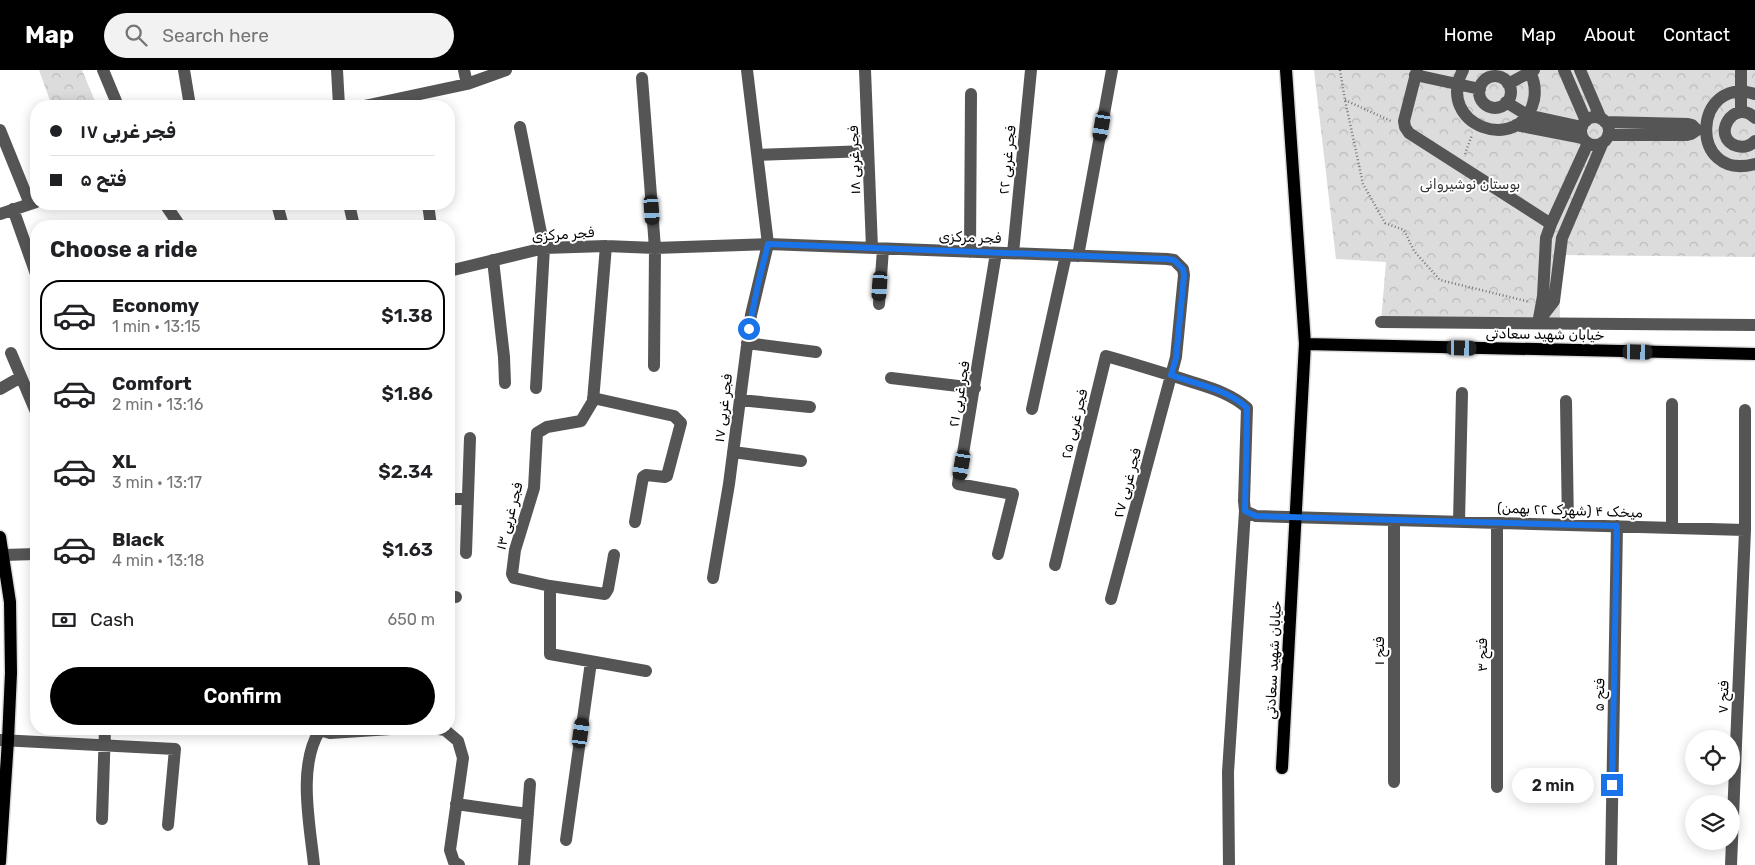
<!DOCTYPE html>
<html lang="en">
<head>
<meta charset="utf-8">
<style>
  body { margin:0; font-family:Rubik,"Noto Naskh Arabic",sans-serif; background:#f2f2f2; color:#202124; height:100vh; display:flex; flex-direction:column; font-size:19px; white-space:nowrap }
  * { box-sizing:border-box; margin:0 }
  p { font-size:16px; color:#757577 }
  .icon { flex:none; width:28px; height:28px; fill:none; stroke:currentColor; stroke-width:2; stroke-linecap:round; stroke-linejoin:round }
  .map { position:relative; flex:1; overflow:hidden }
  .sheet { position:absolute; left:30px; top:150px; width:425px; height:515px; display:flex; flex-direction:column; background:#fff; border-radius:20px; box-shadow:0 2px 12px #0003 }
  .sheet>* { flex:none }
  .hud { position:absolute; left:30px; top:30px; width:425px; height:110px; border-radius:20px; box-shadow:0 2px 12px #0003; display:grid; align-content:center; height:110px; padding:0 20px; background:#fff }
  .controls { position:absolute; left:1685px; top:660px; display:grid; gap:10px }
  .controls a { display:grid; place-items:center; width:55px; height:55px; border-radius:50%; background:#fff; box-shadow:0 2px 12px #0003; font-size:25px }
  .end { position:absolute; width:22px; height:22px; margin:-11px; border:6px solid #1a73e8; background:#fff; box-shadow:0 0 0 2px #fff }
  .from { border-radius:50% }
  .bubble { position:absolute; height:35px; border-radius:18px; background:#fff; box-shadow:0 2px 12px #0003; font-size:16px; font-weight:600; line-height:35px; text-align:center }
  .car { position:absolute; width:15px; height:30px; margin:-15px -8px; border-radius:6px; box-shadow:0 0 4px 1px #0007; background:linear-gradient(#222 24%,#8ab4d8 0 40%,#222 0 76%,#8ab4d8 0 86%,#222 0) }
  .hud b { display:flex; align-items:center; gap:18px; height:48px; font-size:19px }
  .hud b+b { border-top:1px solid #e0e0e0 }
  .hud i { width:12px; height:12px; background:#202124 }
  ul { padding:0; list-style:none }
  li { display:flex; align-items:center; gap:15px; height:70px; margin:0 10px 8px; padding:0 10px; border:2px solid transparent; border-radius:20px }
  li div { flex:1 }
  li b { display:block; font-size:19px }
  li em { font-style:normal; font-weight:600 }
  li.selected { border-color:#000 }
  li>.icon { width:45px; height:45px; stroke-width:1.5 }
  h2 { padding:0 20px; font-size:22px; line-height:60px }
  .pay { display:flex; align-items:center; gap:12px; height:55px; padding:0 20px; font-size:19px }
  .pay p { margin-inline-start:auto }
  .cta { display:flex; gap:10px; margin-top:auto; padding:10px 20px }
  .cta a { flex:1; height:58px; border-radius:30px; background:#000; color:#fff; font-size:20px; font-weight:600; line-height:58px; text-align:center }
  header { display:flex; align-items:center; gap:30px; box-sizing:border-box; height:70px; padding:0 25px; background:#000; color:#fff }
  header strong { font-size:24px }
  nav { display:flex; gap:28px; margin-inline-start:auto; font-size:18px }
  .search { width:350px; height:45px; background:#f2f2f2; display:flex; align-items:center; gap:12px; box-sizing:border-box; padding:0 18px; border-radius:28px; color:#757577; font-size:19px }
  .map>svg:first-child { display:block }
  .park { fill:url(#park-crowns) }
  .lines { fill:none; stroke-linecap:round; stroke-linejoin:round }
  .major-casing { stroke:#dbdbdb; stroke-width:15 }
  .path { stroke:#777; stroke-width:2.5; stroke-dasharray:1 2.5; stroke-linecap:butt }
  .minor { stroke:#555; stroke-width:12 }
  .major { stroke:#000; stroke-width:12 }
  .route { stroke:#1a73e8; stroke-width:6 }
  .labels { text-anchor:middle; stroke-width:4; stroke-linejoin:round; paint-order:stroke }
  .street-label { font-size:14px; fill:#000; stroke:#fff }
  .park-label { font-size:14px; fill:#333; stroke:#fff }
</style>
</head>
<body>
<header>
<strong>Map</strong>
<div class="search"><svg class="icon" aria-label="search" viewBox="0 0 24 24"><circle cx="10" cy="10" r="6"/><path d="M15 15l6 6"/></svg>Search here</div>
<nav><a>Home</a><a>Map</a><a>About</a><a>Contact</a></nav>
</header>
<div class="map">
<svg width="1755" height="795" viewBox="0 0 1755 795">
  <defs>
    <pattern id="park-crowns" width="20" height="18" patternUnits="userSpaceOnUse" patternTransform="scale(1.25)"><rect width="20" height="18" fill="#dcdcdc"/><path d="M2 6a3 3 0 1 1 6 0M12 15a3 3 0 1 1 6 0" fill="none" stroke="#bbb"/></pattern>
  </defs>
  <rect width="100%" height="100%" fill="#fff"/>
  <!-- park -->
  <path class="park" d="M39,0H82L97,36H52Z
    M1314,0H1755V187L1559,185L1560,253L1381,252L1386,192L1336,189Z"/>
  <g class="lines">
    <defs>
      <path id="major" d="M1286,0L1305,274L1755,284
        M0,467L10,532L11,603L8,670L0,792
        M1282,698L1305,273"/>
    </defs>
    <!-- major casing -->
    <use href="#major" class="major-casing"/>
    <!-- path -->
    <path class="path" d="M1340,0L1345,30L1363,114L1385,153L1404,160L1414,181L1440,210L1530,232
      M1345,30L1391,51
      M1465,84L1472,65"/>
    <!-- minor -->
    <path class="minor" d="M103,0L118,36
      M184,0L190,36
      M337,0L339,36
      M464,0L467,14
      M865,0L872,178
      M1417,0L1404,51L1405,57L1409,63L1551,154
      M1463,0C1434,56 1521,86 1534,30C1536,19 1534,9 1529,0
      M1564,0L1586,51
      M1580,0L1601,49
      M1415,5L1480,19
      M1479 22a16 16 0 1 1 32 0a16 16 0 1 1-32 0Z
      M642,8L655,178L654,296
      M1508,14L1534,0
      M1755,24C1693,4 1687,112 1755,94
      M1506,32L1527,45L1582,57
      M364,36L467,14L506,0
      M1741,42V0
      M1581 61a14 14 0 1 1 28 0a14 14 0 1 1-28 0Z
      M1755,48C1733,27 1710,68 1737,76C1744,78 1750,76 1755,71
      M1605,52L1688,54L1692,55L1697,60L1691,64L1687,65H1608
      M1516,55L1583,68
      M520,57L544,178L536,318
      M0,60L30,134
      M758,85L868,81
      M165,134L180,156
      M277,134L283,156
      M349,134L354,156
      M428,134L431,156
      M13,139L36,204
      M0,144L36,132
      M606,176L593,331L581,351L547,357L537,363L534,418L515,480L512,504L514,508L550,516L605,524L608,519L614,485
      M970,182L971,24
      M996,183L958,414L1013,424L998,484
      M1013,183L1031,0
      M1078,186L1112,0
      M493,190L504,287L505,313
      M449,201L544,178L606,176L655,178L768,174L1167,189L1174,190L1183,199L1184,205L1176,287L1111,529
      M879,234L883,179
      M1539,248L1543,226L1546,168L1551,154L1588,73
      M1381,252L1755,255
      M1537,253L1554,231L1562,168L1603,72
      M747,273L816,282
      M11,283L36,342
      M891,308L975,318
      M0,319L21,307
      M593,328L674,346L681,353L667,406L665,407L646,405L643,407L635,452
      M740,330L810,337
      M1566,331L1568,455
      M1672,334V458
      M1032,339L1066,185
      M733,382L801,391
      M449,429H468
      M1459,452L1462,323
      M1497,453V717
      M466,483L470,368
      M3,485L36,484
      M1055,495L1106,286C1135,294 1163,303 1192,312C1211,318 1232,324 1247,338L1244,431L1245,441L1256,446L1745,460
      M713,508L729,414L751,245L768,174L747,0
      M550,516V584L646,601
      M449,527H456
      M439,659L445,660L458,671L463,688L450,780L454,792L459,795
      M320,660L330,663L391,659
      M0,670L175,679L168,755
      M1394,712V450
      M456,734L528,744
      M102,749L105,659
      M566,770L591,592
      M314,795C310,755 297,696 320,660
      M524,795L530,714
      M1229,795L1228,702L1245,441
      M1611,795L1617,456
      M1731,795L1745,460V340"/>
    <!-- major -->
    <use href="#major" class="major"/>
  </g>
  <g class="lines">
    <!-- route -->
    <path class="route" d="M749,259L758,214L768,174L1167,189L1174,190L1183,199L1184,205L1176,288L1171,305C1196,314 1227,319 1247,338L1245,441L1256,446L1617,456L1612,715"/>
  </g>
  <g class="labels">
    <!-- street labels -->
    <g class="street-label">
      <text transform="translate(854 90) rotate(-92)" y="5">فجر غربی ۱۸</text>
      <text transform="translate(1007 90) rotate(-84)" y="5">فجر غربی ۲۲</text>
      <text transform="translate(563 164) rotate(-4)" y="5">فجر مرکزی</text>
      <text transform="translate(970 167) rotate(2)" y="5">فجر مرکزی</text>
      <text transform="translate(1545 264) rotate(1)" y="5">خیابان شهید سعادتی</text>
      <text transform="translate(959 324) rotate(-80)" y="5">فجر غربی ۲۱</text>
      <text transform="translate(723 338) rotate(-83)" y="5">فجر غربی ۱۷</text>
      <text transform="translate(1074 354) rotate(-76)" y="5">فجر غربی ۲۵</text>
      <text transform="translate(1127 413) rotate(-75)" y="5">فجر غربی ۲۷</text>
      <text transform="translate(1570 440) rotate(2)" y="5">(شهرک ۲۲ بهمن) میخک ۴</text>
      <text transform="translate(509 446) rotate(-75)" y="5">فجر غربی ۱۳</text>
      <text transform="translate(1379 581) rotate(-90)" y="5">فتح ۱</text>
      <text transform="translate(1482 585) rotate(-90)" y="5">فتح ۳</text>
      <text transform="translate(1273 590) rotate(-87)" y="5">خیابان شهید سعادتی</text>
      <text transform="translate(1599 625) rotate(-89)" y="5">فتح ۵</text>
      <text transform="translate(1723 627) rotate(-88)" y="5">فتح ۷</text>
    </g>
    <!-- park labels -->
    <g class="park-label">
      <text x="1470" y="119">بوستان نوشیروانی</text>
    </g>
  </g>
</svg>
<div class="controls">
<a><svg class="icon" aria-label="locate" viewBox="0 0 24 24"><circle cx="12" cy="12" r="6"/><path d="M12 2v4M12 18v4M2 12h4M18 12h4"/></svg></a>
<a><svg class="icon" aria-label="layers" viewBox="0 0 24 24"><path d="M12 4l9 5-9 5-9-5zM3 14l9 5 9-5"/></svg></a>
</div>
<i class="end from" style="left:749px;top:259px"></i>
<i class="end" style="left:1612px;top:715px"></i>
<div class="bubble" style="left:1512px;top:698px;width:82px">2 min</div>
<i class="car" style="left:1102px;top:56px;rotate:190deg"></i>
<i class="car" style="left:652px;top:140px;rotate:176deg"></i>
<i class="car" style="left:880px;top:216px;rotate:184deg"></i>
<i class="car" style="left:1462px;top:278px;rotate:91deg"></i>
<i class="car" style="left:1638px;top:282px;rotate:91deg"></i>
<i class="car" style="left:962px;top:395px;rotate:190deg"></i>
<i class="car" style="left:581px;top:663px;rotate:8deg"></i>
<div class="hud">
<b><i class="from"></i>فجر غربی ۱۷</b>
<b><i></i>فتح ۵</b>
</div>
<section class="sheet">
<h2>Choose a ride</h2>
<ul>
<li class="selected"><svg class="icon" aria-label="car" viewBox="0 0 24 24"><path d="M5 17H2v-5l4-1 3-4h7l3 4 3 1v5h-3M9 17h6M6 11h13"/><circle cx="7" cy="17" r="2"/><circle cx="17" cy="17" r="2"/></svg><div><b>Economy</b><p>1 min · 13:15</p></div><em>$1.38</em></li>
<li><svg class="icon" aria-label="car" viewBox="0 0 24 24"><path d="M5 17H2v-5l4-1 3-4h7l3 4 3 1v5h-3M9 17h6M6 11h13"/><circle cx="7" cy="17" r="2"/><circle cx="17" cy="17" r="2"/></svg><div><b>Comfort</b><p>2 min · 13:16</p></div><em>$1.86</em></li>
<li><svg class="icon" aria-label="car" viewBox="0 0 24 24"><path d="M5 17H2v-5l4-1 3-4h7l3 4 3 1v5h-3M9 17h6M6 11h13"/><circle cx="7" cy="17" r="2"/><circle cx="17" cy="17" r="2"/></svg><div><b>XL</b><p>3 min · 13:17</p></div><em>$2.34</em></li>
<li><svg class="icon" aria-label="car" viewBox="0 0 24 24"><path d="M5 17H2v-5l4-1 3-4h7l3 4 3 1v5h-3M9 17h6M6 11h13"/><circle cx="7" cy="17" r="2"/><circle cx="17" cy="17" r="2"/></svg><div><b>Black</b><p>4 min · 13:18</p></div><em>$1.63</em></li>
</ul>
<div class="pay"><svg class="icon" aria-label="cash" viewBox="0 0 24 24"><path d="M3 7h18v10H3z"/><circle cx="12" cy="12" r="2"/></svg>Cash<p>650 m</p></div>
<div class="cta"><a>Confirm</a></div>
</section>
</div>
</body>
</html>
